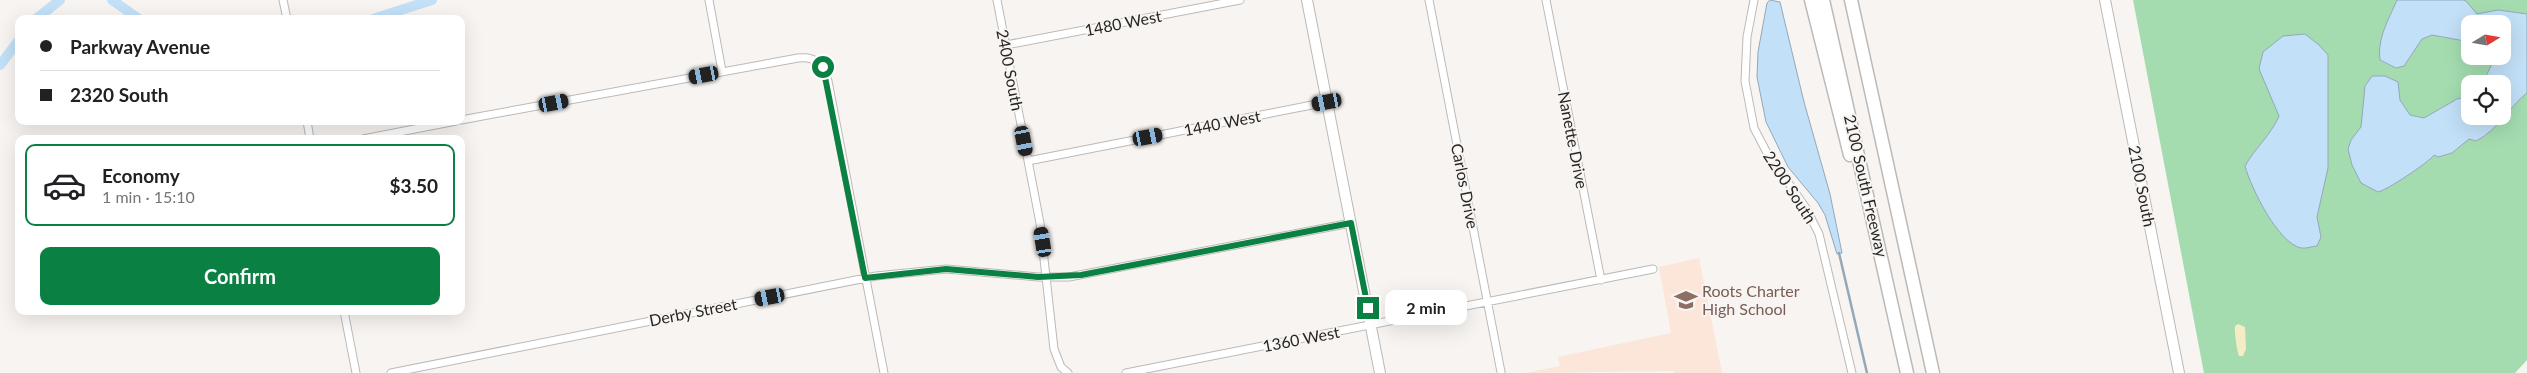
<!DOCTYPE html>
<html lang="en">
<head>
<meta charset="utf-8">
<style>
  body { margin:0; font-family:Lato,sans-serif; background:#f2f2f2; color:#202124; height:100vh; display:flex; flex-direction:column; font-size:19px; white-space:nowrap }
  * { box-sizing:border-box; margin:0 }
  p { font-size:16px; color:#757577 }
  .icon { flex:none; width:28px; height:28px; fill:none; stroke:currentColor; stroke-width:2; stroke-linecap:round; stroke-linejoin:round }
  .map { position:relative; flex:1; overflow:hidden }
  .side { position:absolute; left:15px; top:135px; width:450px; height:180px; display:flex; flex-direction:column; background:#fff; border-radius:10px; box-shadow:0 5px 20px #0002 }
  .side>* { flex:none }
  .guide { position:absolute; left:15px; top:15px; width:450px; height:110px; border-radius:10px; box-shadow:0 5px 20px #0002; display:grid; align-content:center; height:110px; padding:0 25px; background:#fff }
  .needle { width:32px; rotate:79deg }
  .fabs { position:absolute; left:2461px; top:15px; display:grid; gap:10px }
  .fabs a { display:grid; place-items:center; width:50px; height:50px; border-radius:10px; background:#fff; box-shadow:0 5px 20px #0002; font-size:25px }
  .end { position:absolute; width:22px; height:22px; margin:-11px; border:6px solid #0b8043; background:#fff; box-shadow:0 0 0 2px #fff }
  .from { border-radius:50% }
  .bubble { position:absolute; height:35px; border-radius:10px; background:#fff; box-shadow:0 5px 20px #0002; font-size:16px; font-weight:700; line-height:35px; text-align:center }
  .car { position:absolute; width:15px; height:30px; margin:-15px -8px; border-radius:6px; box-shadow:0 0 4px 1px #0007; background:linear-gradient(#222 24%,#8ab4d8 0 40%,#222 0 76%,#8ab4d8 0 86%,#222 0) }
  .guide b { display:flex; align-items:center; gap:18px; height:48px; font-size:19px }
  .guide b+b { border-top:1px solid #e0e0e0 }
  .guide i { width:12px; height:12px; background:#202124 }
  ul { padding:9px 0 0; list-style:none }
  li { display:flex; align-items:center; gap:15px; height:82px; margin:0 10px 8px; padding:0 15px; border:2px solid transparent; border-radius:10px }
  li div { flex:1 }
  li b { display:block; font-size:19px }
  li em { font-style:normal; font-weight:700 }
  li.selected { border-color:#0b8043 }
  li>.icon { width:45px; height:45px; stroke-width:1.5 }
  .action { display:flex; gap:10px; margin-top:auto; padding:10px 25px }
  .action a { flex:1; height:58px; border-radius:10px; background:#0b8043; color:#fff; font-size:20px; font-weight:700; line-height:58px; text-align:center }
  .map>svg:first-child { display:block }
  .education { fill:#fce5d9 }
  .green { fill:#a4dcb0; fill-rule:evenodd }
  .sand { fill:#f5ebc5 }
  .water { fill:#c2e0f7; stroke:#94a8b8 }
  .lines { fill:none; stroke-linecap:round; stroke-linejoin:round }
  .stream { stroke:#94a8b8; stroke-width:2.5 }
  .canal { stroke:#c2e0f7; stroke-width:10 }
  .street-casing { stroke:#bcb9b7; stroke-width:9 }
  .secondary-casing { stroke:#bcb9b7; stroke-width:12 }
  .highway-casing { stroke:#bcb9b7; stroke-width:15 }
  .street { stroke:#fff; stroke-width:7 }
  .secondary { stroke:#fff; stroke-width:10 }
  .highway { stroke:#fff; stroke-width:12 }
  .route { stroke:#0b8043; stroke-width:6 }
  .labels { text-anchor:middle; stroke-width:4; stroke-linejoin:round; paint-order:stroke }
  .street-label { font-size:16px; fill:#272625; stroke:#f7f4f1 }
  .education-label { font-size:16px; fill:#785e54; stroke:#f7f4f1; text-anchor:start }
</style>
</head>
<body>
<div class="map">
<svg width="2527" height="373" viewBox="0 0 2527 373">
  <rect width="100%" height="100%" fill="#f7f4f1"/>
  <!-- education -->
  <path class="education" d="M1699,258L1722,373H1674V371L1525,373L1560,366L1558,357L1671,333L1659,267Z"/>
  <!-- green -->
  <path class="green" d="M2133,0H2527V360L2515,373H2204ZM2470,24H2502V56H2470ZM2470,84H2502V116H2470Z"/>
  <!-- sand -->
  <path class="sand" d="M2238,324L2245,327L2246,349L2243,356H2239C2237,352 2234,330 2235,326Z"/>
  <!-- water -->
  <path class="water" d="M1770,0L1780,2L1804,102L1830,194L1842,253L1837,254L1825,215L1818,203L1788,167L1766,122L1757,77L1758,52L1767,3Z
    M2397,0H2463L2466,1L2477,14L2498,10L2527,14V93C2508,108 2498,130 2476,141L2469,139L2452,153L2438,157L2434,155C2428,163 2387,190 2378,192L2361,183L2352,165L2348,149L2351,140L2361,127L2365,86L2372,76H2385L2398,82L2400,100L2410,115L2424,118L2457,99L2470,96V116H2502V84H2482L2491,66L2493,56H2502V24H2470V42L2432,35L2422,39L2404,66L2396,68L2380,60C2377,38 2389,19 2397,0Z
    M2305,34L2319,45L2328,55V168L2317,217L2321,237L2317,246C2313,246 2306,249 2301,248C2278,243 2251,188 2245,166C2255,148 2271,135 2279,116L2259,69L2263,52L2283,36Z"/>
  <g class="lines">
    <!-- stream -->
    <path class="stream" d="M1839,253L1867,373"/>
    <!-- canal -->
    <path class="canal" d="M112,0L139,19
      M36,19L60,0
      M373,19L432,0
      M0,65L19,40"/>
    <defs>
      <path id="street" d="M283,0L287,19
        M709,0L722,71
        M997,0L1040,223L1054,349L1061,367L1068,373
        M1429,0L1501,372
        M1546,0L1601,280
        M1754,0L1747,37L1745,81L1754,128L1766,151L1806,208L1819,234L1852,373
        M1006,45L1240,0
        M461,120L798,58C817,56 822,64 828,81L884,373
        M307,121L310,139
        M363,139L456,121
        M1028,161L1327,102
        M344,311L356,373
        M391,373L876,276L946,269L1038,277H1069L1351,223
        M1126,373L1653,269"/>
      <path id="secondary" d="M1307,0L1380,373
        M2105,0L2179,373"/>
      <path id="highway" d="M1811,0L1850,155
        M1823,0L1907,373
        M1851,0L1933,373"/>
    </defs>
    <!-- street casing -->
    <use href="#street" class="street-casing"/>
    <!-- secondary casing -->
    <use href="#secondary" class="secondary-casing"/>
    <!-- highway casing -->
    <use href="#highway" class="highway-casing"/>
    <!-- street -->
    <use href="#street" class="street"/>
    <!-- secondary -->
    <use href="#secondary" class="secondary"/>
    <!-- highway -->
    <use href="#highway" class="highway"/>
  </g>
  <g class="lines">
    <!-- route -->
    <path class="route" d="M823,67L865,278L946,269L1038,277L1081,275L1351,223L1368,308"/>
  </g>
  <!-- icons -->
  <defs>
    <symbol id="school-bare" viewBox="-9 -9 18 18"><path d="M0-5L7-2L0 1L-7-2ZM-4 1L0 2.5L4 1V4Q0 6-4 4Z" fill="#8d6e63" stroke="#f7f4f1" stroke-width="2.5" paint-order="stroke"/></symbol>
  </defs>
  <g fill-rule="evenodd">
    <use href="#school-bare" x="1670" y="284" width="32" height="32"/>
  </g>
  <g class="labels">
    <!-- street labels -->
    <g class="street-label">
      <text transform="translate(1123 23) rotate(-11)" y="6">1480 West</text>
      <text transform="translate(1010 70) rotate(79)" y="6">2400 South</text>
      <text transform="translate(1222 123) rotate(-11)" y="6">1440 West</text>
      <text transform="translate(1573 140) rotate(79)" y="6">Nanette Drive</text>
      <text transform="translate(1465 186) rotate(79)" y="6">Carlos Drive</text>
      <text transform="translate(1866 186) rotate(77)" y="6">2100 South Freeway</text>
      <text transform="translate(2142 186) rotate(79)" y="6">2100 South</text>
      <text transform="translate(1790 187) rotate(57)" y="6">2200 South</text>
      <text transform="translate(693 312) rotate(-11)" y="6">Derby Street</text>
      <text transform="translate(1301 339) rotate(-11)" y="6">1360 West</text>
    </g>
    <!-- education labels -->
    <g class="education-label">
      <text x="1702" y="297">Roots Charter<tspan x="1702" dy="18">High School</tspan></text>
    </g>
  </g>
</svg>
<div class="fabs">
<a><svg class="needle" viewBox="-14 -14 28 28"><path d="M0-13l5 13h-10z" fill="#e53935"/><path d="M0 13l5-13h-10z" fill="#757577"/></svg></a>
<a><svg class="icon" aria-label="locate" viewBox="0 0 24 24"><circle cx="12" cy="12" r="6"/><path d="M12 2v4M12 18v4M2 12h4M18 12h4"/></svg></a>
</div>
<i class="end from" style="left:823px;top:67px"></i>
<i class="end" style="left:1368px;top:308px"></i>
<div class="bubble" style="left:1385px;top:290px;width:82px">2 min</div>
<i class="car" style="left:704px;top:75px;rotate:259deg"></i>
<i class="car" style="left:1327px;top:102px;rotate:259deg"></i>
<i class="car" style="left:554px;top:103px;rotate:79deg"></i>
<i class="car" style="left:1148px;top:137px;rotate:79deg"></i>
<i class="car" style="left:1024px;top:141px;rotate:169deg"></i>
<i class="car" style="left:1043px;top:242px;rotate:351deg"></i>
<i class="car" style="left:770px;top:297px;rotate:259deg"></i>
<div class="guide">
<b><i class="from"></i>Parkway Avenue</b>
<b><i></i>2320 South</b>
</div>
<section class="side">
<ul>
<li class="selected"><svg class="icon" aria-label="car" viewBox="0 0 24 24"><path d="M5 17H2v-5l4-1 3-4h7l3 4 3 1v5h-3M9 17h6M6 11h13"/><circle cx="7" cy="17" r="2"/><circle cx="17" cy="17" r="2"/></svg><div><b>Economy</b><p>1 min · 15:10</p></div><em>$3.50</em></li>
</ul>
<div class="action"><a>Confirm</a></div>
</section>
</div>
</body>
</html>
